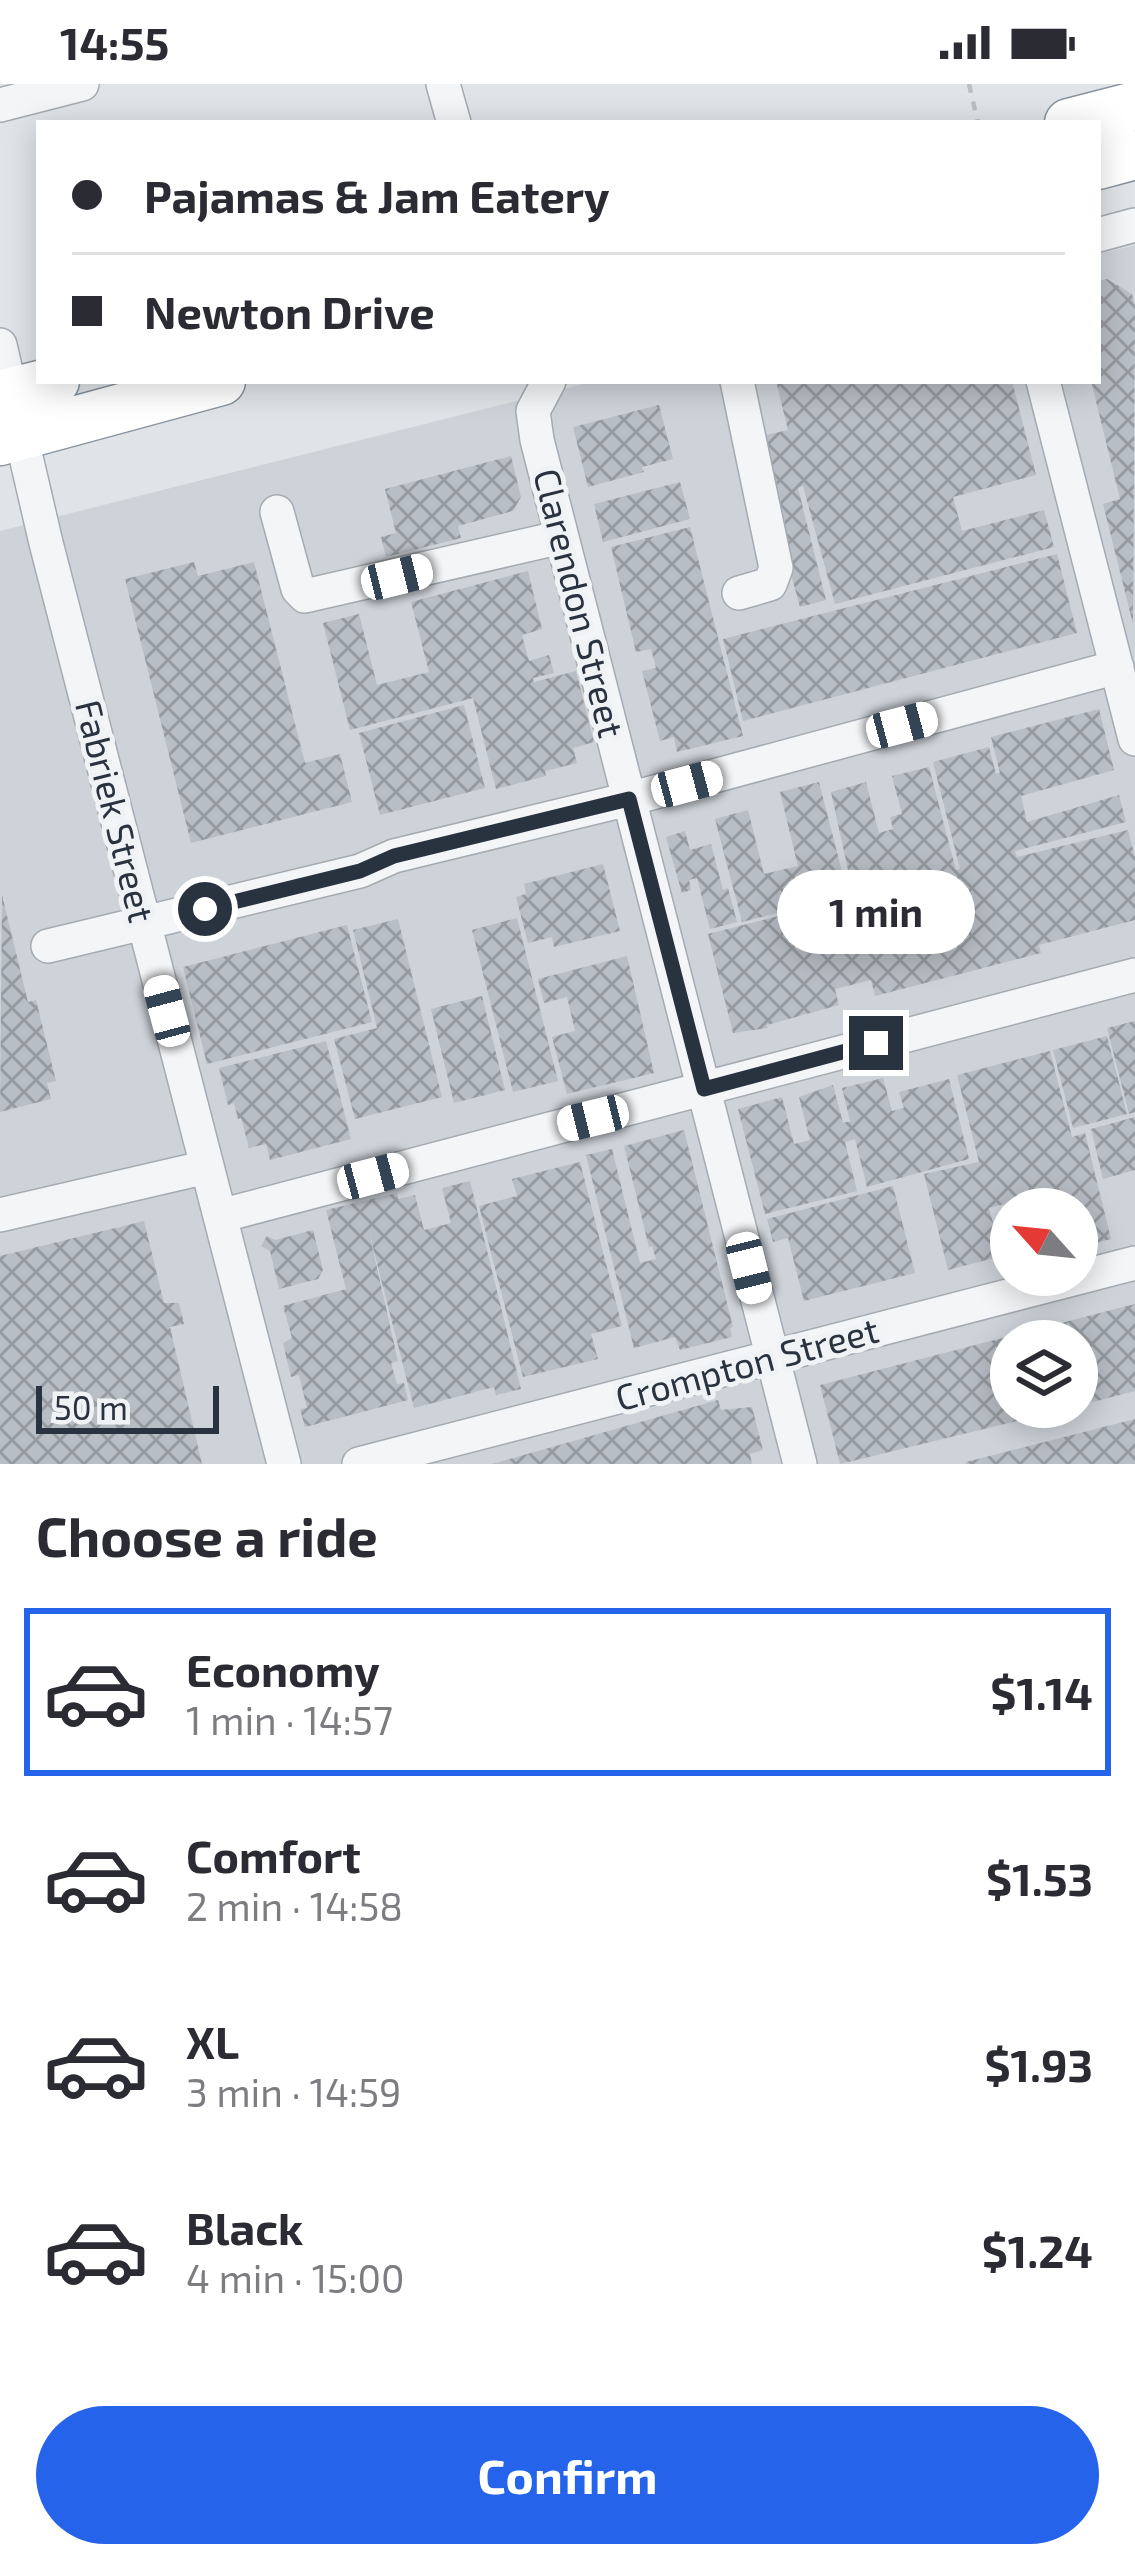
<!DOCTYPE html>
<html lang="en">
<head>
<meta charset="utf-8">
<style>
  body { margin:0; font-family:"Exo 2",sans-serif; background:#f7f7f7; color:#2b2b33; height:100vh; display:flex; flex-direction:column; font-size:45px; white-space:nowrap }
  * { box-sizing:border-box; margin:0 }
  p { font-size:39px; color:#7c7c81 }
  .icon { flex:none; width:66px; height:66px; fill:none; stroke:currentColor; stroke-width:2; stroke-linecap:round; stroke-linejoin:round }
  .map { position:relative; height:1380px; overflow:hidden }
  .panel { display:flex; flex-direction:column; background:#fff; flex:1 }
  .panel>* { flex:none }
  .top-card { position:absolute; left:36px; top:36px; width:1065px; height:264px; border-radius:0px; box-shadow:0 6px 30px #0003; display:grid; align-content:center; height:264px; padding:0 36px; background:#fff }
  .needle { width:78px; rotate:297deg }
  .fabs { position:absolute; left:990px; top:1104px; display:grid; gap:24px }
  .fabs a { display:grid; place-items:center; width:108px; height:108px; border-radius:50%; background:#fff; box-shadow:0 6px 30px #0003; font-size:60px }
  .scale { position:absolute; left:36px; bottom:30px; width:183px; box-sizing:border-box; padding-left:12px; border:6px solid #29333f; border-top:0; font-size:33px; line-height:42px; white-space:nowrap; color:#29333f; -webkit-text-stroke:9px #f0f3f6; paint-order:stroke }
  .end { position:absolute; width:54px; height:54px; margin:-27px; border:15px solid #29333f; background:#fff; box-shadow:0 0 0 6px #fff }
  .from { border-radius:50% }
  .bubble { position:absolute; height:84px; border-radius:42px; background:#fff; box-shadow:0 6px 30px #0003; font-size:39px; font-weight:700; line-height:84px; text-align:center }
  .car { position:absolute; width:36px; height:72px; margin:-36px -18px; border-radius:15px; box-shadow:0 0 9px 3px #0007; background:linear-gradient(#fff 24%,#345 0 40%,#fff 0 76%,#345 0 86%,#fff 0) }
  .top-card b { display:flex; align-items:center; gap:42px; height:114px; font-size:45px }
  .top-card b+b { border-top:3px solid #e1e1e2 }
  .top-card i { width:30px; height:30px; background:#2b2b33 }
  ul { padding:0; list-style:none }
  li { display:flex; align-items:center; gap:36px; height:168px; margin:0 24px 18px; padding:0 12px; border:6px solid transparent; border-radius:0px }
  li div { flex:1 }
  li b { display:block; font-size:45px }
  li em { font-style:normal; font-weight:700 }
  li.current { border-color:#2563eb }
  li>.icon { width:108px; height:108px; stroke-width:1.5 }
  h2 { padding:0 36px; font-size:54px; line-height:144px }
  .primary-button { display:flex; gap:24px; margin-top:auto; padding:24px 36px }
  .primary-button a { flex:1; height:138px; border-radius:72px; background:#2563eb; color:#fff; font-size:48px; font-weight:700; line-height:138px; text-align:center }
  .status { display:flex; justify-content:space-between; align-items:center; height:84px; padding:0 60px; background:#fff; direction:ltr }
  .status svg { height:33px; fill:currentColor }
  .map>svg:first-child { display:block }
  .built { fill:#ced3da; fill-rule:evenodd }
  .building { fill:url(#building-cross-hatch) }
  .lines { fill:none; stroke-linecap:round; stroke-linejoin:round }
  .minor-casing { stroke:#a5abb2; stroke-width:36 }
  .highway-casing { stroke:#88939e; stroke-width:51 }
  .path { stroke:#babfc3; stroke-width:4.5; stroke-dasharray:9 9; stroke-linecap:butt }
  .minor { stroke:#f3f5f7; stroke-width:33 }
  .highway { stroke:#fff; stroke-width:48 }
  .route { stroke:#29333f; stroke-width:15 }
  .labels { text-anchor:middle; stroke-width:10; stroke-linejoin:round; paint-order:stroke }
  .street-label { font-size:36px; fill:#29333f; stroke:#f0f3f6 }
</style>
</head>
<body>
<div class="status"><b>14:55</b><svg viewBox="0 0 49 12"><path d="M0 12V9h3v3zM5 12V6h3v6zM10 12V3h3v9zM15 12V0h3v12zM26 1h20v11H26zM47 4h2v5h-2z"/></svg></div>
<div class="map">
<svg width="1135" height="1380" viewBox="0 0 1135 1380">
  <defs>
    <pattern id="building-cross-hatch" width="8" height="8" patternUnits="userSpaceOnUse" patternTransform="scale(3)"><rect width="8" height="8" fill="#b8bec5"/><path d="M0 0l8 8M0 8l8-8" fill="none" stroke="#969ba1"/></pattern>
  </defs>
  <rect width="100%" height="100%" fill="#e0e4e8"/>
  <!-- built -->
  <path class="built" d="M1135,161V1380H0V447L595,297H1098V170ZM1011,1125H1077V1191H1011ZM1011,1257H1077V1323H1011Z"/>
  <!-- building -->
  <path class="building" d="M1107,195L1132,210L1135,223L1133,540L1103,420L1120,415L1091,297H1098V197Z
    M776,297H1012L1036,391L953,413L962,447L1044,426L1054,463L835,520L803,402L798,404L826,516L800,523L754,354L788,346Z
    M659,321L673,375L642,383L644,388L588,403L573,343Z
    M511,372L521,413L513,427L458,442L461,454L386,473L381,453L396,449L385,405Z
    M680,398L690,435L603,458L594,420Z
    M690,443L743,652L677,668L674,653L660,657L642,587L656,584L651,565L636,568L611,463Z
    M1057,470L1077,549L743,637L723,555Z
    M194,478L198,492L254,478L305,679L340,670L352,718L191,759L125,495Z
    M528,487L542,545L522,551L529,577L549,571L554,589L533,594L534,598L576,587L594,658L573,664L577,679L545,687L546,692L496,705L473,614L350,646L323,539L359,530L377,601L429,588L411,518Z
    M464,621L485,704L380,731L359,649Z
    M1099,625L1114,686L1021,712L1027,738L1119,711L1126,738L1015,767L1017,773L1128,746L1135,773V836L1039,861L1041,869L875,912L871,896L835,905L839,921L767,941L768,944L733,949L708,850L907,799L906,795L853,809L831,708L866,698L879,749L893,745L890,733L902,730L892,692L929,683L956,786L960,785L933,678L989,663L996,690L1000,689L991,653Z
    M819,698L848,811L742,838L715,735L748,726L764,790L798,782L780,708Z
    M685,747L690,766L711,760L723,806L728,804L737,838L710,845L697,794L689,796L691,806L682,809L666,753Z
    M603,780L620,847L554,863L552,853L528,859L516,813L526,810L524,800Z
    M2,811L28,918L36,916L56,997L47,999L51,1015L0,1028Z
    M517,834L558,997L513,1008L472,846Z
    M398,835L442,1013L355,1035L334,955L377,944L353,846Z
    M347,841L372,938L207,980L183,883Z
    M627,872L654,989L567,1010L552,953L575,947L567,913L544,919L538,895Z
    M482,912L505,1006L454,1019L431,925Z
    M1135,937V1028L1129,1030L1107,944Z
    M1107,952L1127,1030L1073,1044L1053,966Z
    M326,957L351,1055L270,1076L266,1060L249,1064L241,1034L238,1035L234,1019L228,1021L219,984Z
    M1050,967L1072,1053L1085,1049L1111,1155L1077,1164V1125H1044L1040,1111L989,1124L1002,1172L948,1186L924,1090L979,1078L957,991Z
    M883,994L892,1027L904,1024L899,1008L949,995L969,1075L867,1103L855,1055L845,1058L857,1107L765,1130L738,1025L782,1013L794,1060L810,1056L799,1013L833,1001L843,1039L850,1037L842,1004Z
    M1135,1033V1086L1103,1095L1091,1045Z
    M684,1046L733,1243L730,1244L732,1253L680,1266L675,1253L634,1264L586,1071L612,1065L640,1179L656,1175L652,1162L649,1163L624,1062Z
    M580,1078L622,1242L591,1250L598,1275L523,1293L479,1122L517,1112L512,1095Z
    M470,1097L521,1305L496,1311L494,1303L414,1324L368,1144L398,1277L391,1279L397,1300L404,1299L408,1316L305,1343L300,1325L307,1324L299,1291L291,1293L283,1259L292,1254L283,1222L346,1205L326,1126L397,1109L398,1115L415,1111L424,1146L451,1139L442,1104Z
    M893,1102L915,1189L804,1217L788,1154L773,1158L767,1135Z
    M144,1137L164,1219H179L184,1240L170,1243L202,1380H0V1172Z
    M313,1146L323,1186L318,1195L279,1205L270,1167L261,1162L267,1152L275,1156Z
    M1135,1220V1307L1077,1322V1257H1011V1323L1066,1325L840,1380L820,1301Z
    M718,1316L721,1326L752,1323L763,1366L750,1370L752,1380H492Z
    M1135,1335V1380H966V1378Z"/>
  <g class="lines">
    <defs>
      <path id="minor" d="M443,0L454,39
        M0,21L82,0
        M1098,151L1135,141
        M0,261L46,459L284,1380
        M549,297L533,327L537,356L800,1380
        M737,297L776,484L770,500L739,509
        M1043,297L1135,655
        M277,428L298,505L305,512L562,453
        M48,862L360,787L394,772L629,715L1117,583
        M0,1131L207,1083
        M220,1132L1135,891
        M359,1380L1135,1179"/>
      <path id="highway" d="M1069,39L1135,22
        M1098,81L1135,71
        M0,311L55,297
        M0,357L221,297"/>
    </defs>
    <!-- minor casing -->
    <use href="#minor" class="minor-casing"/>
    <!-- highway casing -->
    <use href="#highway" class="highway-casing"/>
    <!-- path -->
    <path class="path" d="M969,0L978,39"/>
    <!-- minor -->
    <use href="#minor" class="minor"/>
    <!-- highway -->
    <use href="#highway" class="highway"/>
  </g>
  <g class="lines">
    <!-- route -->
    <path class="route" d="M205,825L360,787L394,772L629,715L704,1005L876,959"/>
  </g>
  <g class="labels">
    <!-- street labels -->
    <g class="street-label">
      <text transform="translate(579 519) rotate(76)" y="13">Clarendon Street</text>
      <text transform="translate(115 727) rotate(76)" y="13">Fabriek Street</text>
      <text transform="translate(747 1280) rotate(-15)" y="13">Crompton Street</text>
    </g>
  </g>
</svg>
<div class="fabs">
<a><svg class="needle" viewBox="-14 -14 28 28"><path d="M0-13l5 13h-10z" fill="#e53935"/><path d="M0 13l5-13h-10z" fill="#7c7c81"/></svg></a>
<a><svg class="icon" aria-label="layers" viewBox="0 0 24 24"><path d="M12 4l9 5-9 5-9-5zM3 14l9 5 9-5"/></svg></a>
</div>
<div class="scale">50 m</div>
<i class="end from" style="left:205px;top:825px"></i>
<i class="end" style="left:876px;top:959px"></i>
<div class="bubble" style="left:777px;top:786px;width:198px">1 min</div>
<i class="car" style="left:397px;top:493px;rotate:76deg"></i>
<i class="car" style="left:902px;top:641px;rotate:75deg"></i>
<i class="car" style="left:687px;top:700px;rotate:75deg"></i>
<i class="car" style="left:167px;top:927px;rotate:345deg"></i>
<i class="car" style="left:593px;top:1034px;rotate:256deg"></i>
<i class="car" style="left:373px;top:1092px;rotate:75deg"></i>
<i class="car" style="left:749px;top:1184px;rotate:166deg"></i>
<div class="top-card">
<b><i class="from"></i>Pajamas &amp; Jam Eatery</b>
<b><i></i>Newton Drive</b>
</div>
</div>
<section class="panel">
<h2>Choose a ride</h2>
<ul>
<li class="current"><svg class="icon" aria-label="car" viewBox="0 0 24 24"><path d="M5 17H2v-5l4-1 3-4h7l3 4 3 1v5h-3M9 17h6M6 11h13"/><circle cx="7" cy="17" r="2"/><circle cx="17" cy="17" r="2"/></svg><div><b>Economy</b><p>1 min · 14:57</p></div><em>$1.14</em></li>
<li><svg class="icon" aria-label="car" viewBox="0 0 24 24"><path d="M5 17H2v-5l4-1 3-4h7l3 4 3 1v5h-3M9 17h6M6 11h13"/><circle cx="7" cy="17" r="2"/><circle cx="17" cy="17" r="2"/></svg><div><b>Comfort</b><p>2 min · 14:58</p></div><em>$1.53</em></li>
<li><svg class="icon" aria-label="car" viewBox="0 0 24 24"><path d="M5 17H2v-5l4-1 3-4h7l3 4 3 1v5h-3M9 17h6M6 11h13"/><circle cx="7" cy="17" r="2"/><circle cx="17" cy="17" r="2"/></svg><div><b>XL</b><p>3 min · 14:59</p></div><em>$1.93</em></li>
<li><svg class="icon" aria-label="car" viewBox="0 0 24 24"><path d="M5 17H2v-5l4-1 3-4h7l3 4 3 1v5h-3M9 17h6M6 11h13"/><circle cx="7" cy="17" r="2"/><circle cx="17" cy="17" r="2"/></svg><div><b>Black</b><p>4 min · 15:00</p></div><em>$1.24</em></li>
</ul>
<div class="primary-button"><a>Confirm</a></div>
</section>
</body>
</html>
